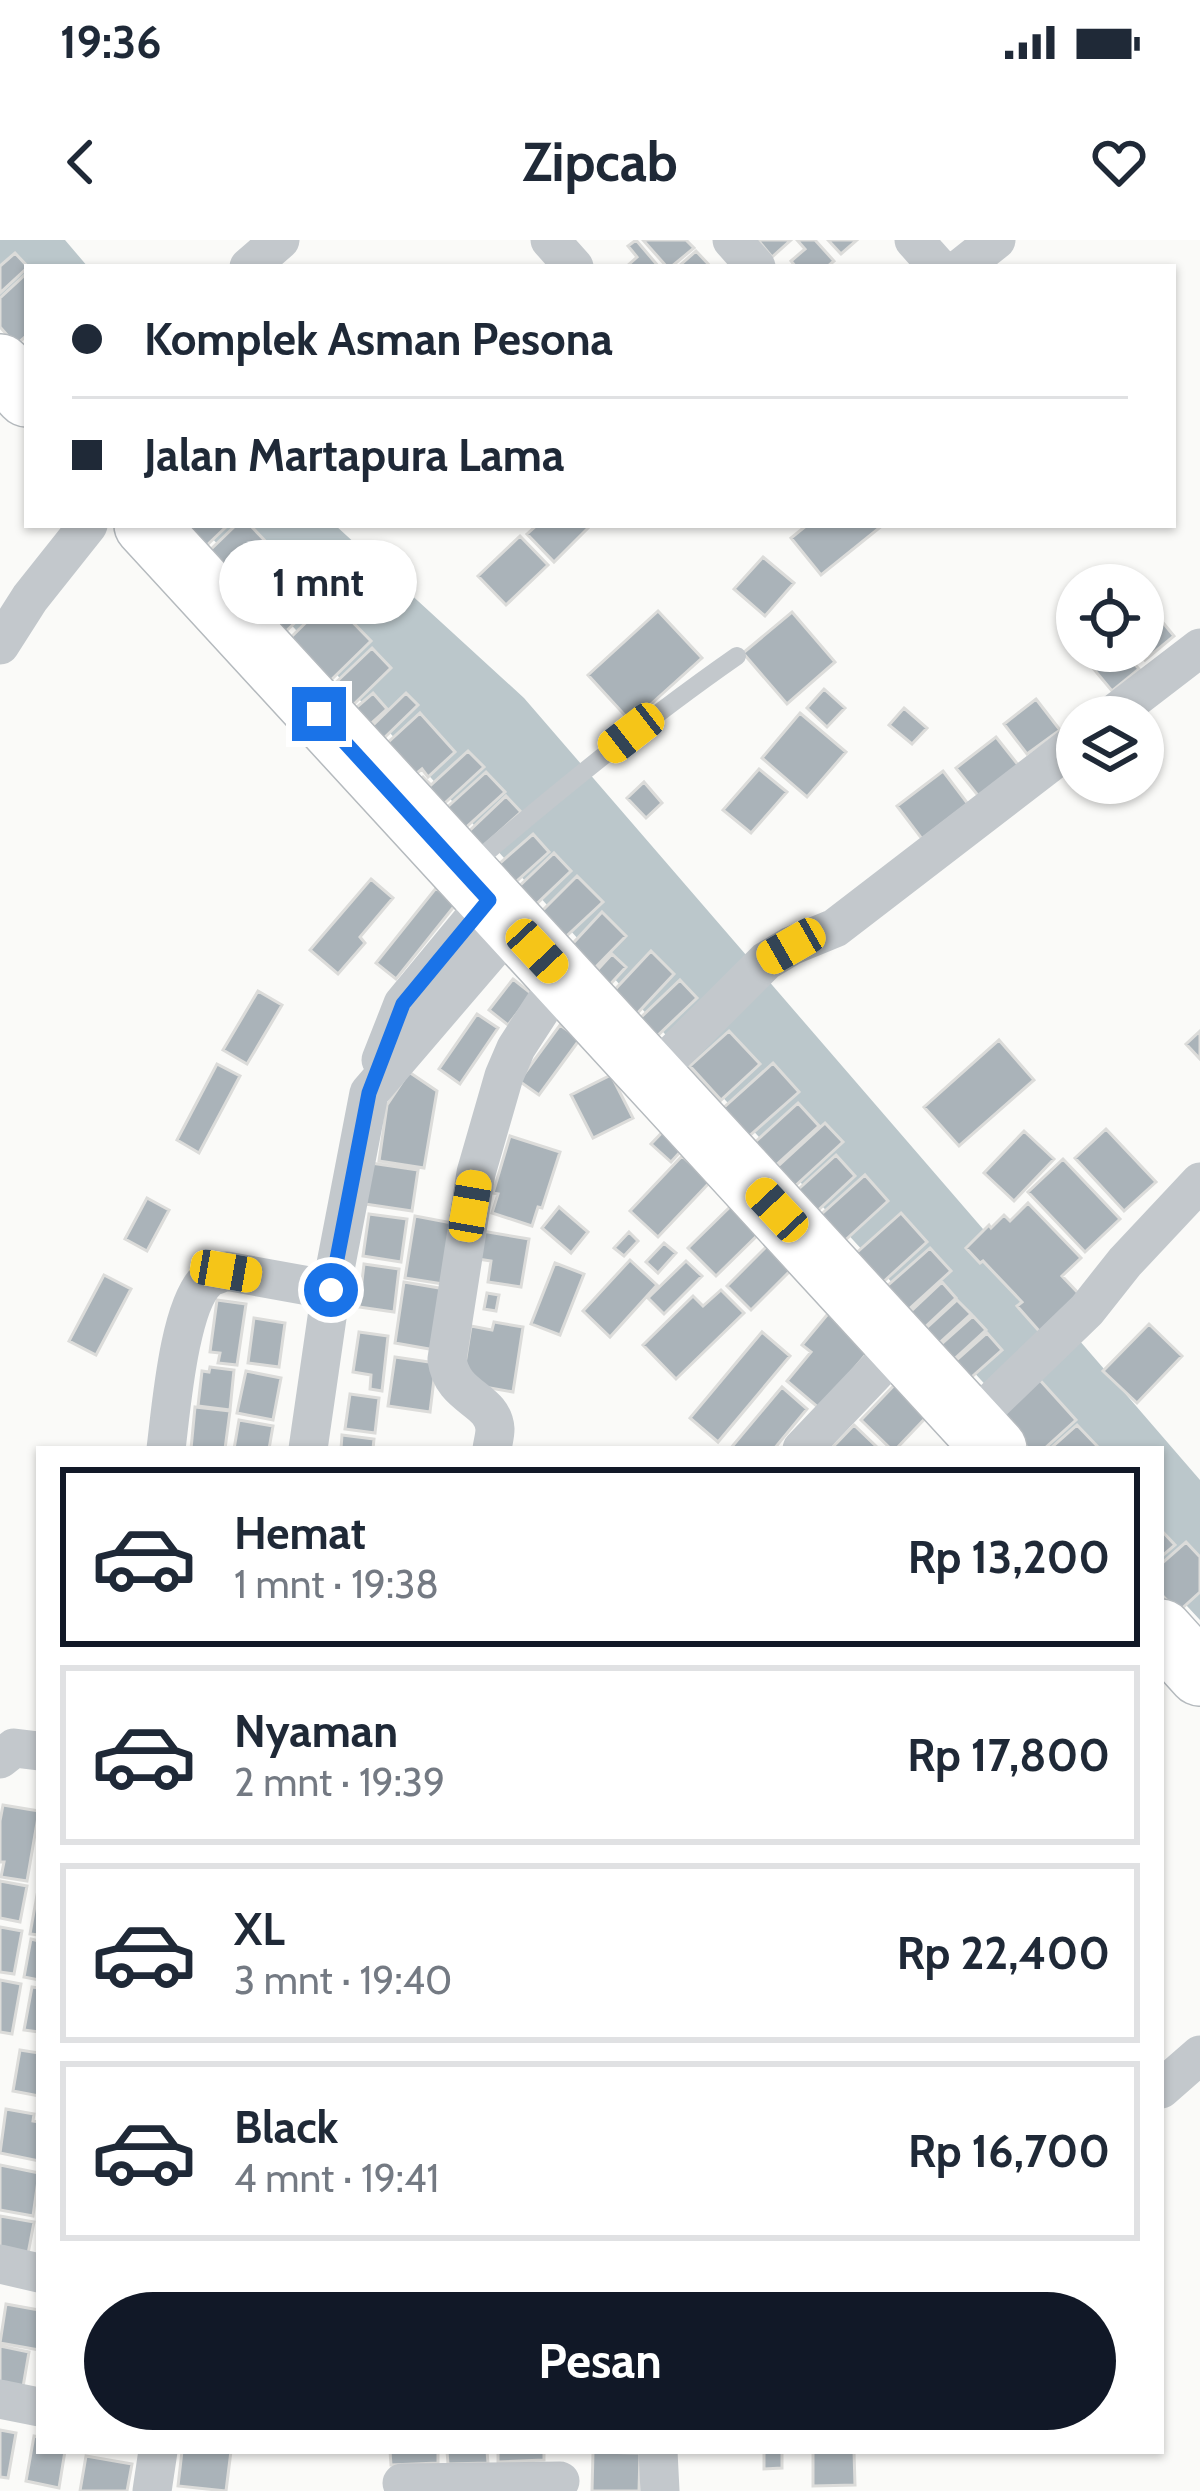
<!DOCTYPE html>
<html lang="id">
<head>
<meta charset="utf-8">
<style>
  body { margin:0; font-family:Cabin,sans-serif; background:#f2f2f3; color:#1f2937; height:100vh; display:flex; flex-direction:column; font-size:45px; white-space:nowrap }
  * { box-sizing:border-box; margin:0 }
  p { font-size:39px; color:#747a83 }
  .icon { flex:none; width:66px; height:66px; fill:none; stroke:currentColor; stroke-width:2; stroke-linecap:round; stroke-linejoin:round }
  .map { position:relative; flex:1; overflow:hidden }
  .panel { position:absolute; left:36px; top:1206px; width:1128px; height:1008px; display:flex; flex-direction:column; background:#fff; border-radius:0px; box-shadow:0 3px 9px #0004 }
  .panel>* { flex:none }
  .hud { position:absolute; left:24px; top:24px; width:1152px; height:264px; border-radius:0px; box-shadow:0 3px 9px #0004; display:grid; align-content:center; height:264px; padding:0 48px; background:#fff }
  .tools { position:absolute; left:1056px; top:324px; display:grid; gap:24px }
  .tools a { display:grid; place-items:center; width:108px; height:108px; border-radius:50%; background:#fff; box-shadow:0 3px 9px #0004; font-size:60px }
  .end { position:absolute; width:54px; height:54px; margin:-27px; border:15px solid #1a73e8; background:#fff; box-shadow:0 0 0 6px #fff }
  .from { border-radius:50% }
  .bubble { position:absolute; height:84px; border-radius:42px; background:#fff; box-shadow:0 3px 9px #0004; font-size:39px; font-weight:700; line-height:84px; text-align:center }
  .car { position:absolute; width:36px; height:72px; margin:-36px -18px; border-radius:15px; box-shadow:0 0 9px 3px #0007; background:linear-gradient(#f5c518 24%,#345 0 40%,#f5c518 0 76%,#345 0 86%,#f5c518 0) }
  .hud b { display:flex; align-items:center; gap:42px; height:114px; font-size:45px }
  .hud b+b { border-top:3px solid #e0e1e3 }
  .hud i { width:30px; height:30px; background:#1f2937 }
  ul { padding:21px 0 0; list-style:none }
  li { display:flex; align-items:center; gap:36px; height:180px; margin:0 24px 18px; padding:0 24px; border:6px solid #e0e1e3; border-radius:0px }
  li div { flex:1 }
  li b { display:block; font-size:45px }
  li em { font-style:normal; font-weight:700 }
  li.selected { border-color:#111827 }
  li>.icon { width:108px; height:108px; stroke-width:1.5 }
  .button { display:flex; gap:24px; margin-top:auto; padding:24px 48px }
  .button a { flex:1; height:138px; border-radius:72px; background:#111827; color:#fff; font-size:48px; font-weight:700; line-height:138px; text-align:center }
  .status { display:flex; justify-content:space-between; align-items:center; height:84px; padding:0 60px; background:#fff; direction:ltr }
  .status svg { height:33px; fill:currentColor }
  header { display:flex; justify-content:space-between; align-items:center; height:156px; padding:0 48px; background:#fff; font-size:54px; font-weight:700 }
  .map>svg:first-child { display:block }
  .water { fill:#bbc7cb }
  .building { fill:#aab3b9; stroke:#dcdcda; stroke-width:3 }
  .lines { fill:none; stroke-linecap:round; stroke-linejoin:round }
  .primary-casing { stroke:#b5babe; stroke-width:66 }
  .service { stroke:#c3c8cc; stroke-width:18 }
  .minor { stroke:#c3c8cc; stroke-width:39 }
  .primary { stroke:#fff; stroke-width:63 }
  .route { stroke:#1a73e8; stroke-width:15 }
</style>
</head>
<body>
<div class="status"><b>19:36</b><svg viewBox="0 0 49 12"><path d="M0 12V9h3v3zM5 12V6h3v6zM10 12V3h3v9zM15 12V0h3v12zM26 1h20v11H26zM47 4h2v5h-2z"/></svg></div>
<header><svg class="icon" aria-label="back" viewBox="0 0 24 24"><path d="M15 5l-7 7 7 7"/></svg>Zipcab<svg class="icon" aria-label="heart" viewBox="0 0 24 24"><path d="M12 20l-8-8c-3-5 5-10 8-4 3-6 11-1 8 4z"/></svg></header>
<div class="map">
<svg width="1200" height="2251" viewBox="0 0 1200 2251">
  <rect width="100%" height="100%" fill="#fafaf8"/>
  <!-- water -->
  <path class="water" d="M0,0H65L88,27H27V98L0,69Z
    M200,285H335L524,458L1200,1240V1380L1161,1338V1209H1044Z"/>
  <!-- building -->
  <path class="building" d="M636,0L659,27H626L637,17L628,6Z
    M643,0H686L694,8L671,27H667Z
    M758,0H791L772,17Z
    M797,0H815L834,21L827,27H796L791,21L805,9Z
    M828,0H857L841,14Z
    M696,11L711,27H678Z
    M15,13L28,27L0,53V26Z
    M27,33V95L16,105L0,87V58Z
    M182,285H228L204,308Z
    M236,285H250L269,305L232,340L206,314Z
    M537,285H591L554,322L527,294Z
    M807,285H883L821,335L791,298Z
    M520,296L548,325L506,365L478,336Z
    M278,306L303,332L259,375L234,349Z
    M763,317L794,343L765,376L734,349Z
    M309,333L328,351L281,396L262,378Z
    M330,359L371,401L327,444L286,402Z
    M658,371L702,418L631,482L588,435Z
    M792,372L835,422L787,464L743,413Z
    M1155,373L1174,396L1145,420L1138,411H1143V383Z
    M372,408L391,428L349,469L329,449Z
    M1087,411H1123L1139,429L1112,451L1082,415Z
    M824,449L845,468L827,487L807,468Z
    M373,453L387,469L366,488L351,472Z
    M406,453L418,465L380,502L368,490Z
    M1036,459L1060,490L1027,514L1004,484Z
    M904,468L927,488L912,504L889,485Z
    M420,473L455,512L428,537L422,529L412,537L384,506Z
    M800,473L846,512L807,557L762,518Z
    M996,497L1019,526L980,558L956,528Z
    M468,511L484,527L434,573L411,548L423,537L431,545Z
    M759,529L787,552L751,593L723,570Z
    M943,531L968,564L922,599L897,566Z
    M486,532L505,552L462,591L443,571Z
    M644,542L662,563L646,578L627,558Z
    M506,556L521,572L480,609L466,594Z
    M533,594L549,612L508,649L491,631Z
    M554,613L571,631L528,672L511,654Z
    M577,636L603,662L557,705L533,680Z
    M371,639L393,658L360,697L365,703L338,734L310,710Z
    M436,648L456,664L396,739L376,723Z
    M602,672L626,696L588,735L564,713Z
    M651,711L674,734L632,779L608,757Z
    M612,714L626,727L604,751L590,738Z
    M513,739L532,754L508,785L489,770Z
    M680,740L697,758L654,799L637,781Z
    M258,751L282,765L247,824L223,810Z
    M477,774L498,788L460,844L439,829Z
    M560,785L580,799L539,855L519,841Z
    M729,791L760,824L721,860L690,826Z
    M1200,791V819L1186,804Z
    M999,800L1034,840L959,906L924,867Z
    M773,823L799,852L747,898L721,870Z
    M217,824L240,836L199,913L177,900Z
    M409,832L437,851L424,928L379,921L387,865Z
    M611,835L633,878L593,898L571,855Z
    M798,863L819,886L775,926L754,903Z
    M672,882L691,900L671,922L651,904Z
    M825,883L843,902L794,947L776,928Z
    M1106,889L1156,942L1124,971L1075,918Z
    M1024,891L1054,919L1014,961L984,933Z
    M510,896L560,912L542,968L538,967L532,986L492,973L498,954L493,953Z
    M836,915L855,936L812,976L792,955Z
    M682,916L710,942L658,997L630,971Z
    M1063,919L1120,979L1085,1012L1028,952Z
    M371,923L418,930L412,971L365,964Z
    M865,935L888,961L840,1005L816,979Z
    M147,958L169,970L147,1011L125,999Z
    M739,958L767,986L716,1036L688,1008Z
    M1028,963L1081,1018L1062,1036L1080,1055L1040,1092L1017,1066L1022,1062L983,1021L980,1023L966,1008L989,985L991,988L1004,975L1010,981Z
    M559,967L588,992L571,1013L542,988Z
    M901,973L927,1002L881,1044L854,1015Z
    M369,974L407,979L401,1022L363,1016Z
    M415,976L452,983L443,1044L405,1038Z
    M482,991L529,999L521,1047L488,1042L491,1021L478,1019Z
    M629,992L638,1001L624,1016L614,1008Z
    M778,995L802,1019L751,1070L727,1046Z
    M664,1003L676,1013L658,1033L646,1022Z
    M930,1008L951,1031L908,1070L886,1047Z
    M630,1020L657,1045L610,1097L583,1071Z
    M686,1021L702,1036L664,1074L648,1058Z
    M555,1023L584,1034L560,1095L531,1084Z
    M364,1024L399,1029L394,1072L359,1067Z
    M104,1035L131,1049L96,1115L69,1101Z
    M404,1042L445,1049L435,1110L395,1103Z
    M942,1042L956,1058L922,1090L908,1074Z
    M721,1050L744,1073L676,1139L643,1105L693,1056L703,1066Z
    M487,1053L499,1055L496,1071L484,1069Z
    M217,1060L246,1064L237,1125L218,1123L220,1113L210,1112Z
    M957,1060L971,1074L935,1107L922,1092Z
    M832,1069L874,1105L820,1169L787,1141L811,1112L802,1105Z
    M973,1076L986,1090L950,1123L937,1108Z
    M254,1078L285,1083L279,1127L248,1123Z
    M494,1082L523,1087L513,1152L462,1143L471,1086L492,1090Z
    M1149,1084L1182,1116L1137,1163L1103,1131Z
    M359,1092L388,1096L382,1151L370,1149L371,1135L353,1132Z
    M762,1092L790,1116L718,1202L690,1178Z
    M987,1093L1002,1110L966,1142L951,1125Z
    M395,1117L436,1123L430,1172L388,1166Z
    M210,1127L234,1130L230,1170L198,1166L202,1131L209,1132Z
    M246,1131L281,1138L273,1180L237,1173Z
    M902,1137L935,1168L896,1209H891L861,1180Z
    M1039,1139L1076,1180L1044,1209H1029L999,1176Z
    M782,1147L807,1169L774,1209H730Z
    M350,1154L379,1158L375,1193L345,1189Z
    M195,1167L230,1171L225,1209H191Z
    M239,1180L273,1186L269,1209H234Z
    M854,1185L879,1209H831Z
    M1077,1185L1099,1208L1050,1209Z
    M342,1195L374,1199L373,1209H341Z
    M1161,1290L1175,1305L1161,1317Z
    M1186,1302L1200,1317V1352L1178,1372L1161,1354V1324Z
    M3,1565L39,1571L27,1641L1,1637L4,1622H0V1581Z
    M0,1641L27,1646L20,1682L0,1678Z
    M39,1644V1695L30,1694Z
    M0,1687L22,1691L14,1734L0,1732Z
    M31,1699L39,1701V1740L24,1737Z
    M0,1740L21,1744L12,1794L0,1792Z
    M32,1747L39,1748V1792L24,1790Z
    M20,1810L39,1813V1856L13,1851Z
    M6,1869L34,1874L33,1881L39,1882V1921L0,1913Z
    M0,1925L39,1933L33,1976L0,1970Z
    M0,1976L34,1982L28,2014L0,2009Z
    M6,2064L39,2070V2110L0,2103Z
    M0,2106L29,2112L23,2147L0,2143Z
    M0,2190L16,2193L8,2238L0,2237Z
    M34,2196L39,2197V2211H65L59,2248L26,2241Z
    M182,2211H231L226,2251L178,2246Z
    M390,2211H438V2223L391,2225Z
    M447,2211H487L488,2223L448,2224Z
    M498,2211H544V2220L498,2222Z
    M764,2211H782V2228L764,2229Z
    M813,2211H854L855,2245L813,2246Z
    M593,2212L640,2213L639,2251H592Z
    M86,2216L132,2224L127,2251H80Z"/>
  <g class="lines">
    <defs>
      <path id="primary" d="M0,126L27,155
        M146,285L995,1209
        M1161,1391L1200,1434"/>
    </defs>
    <!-- primary casing -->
    <use href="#primary" class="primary-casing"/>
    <!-- service -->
    <path class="service" d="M473,624C558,551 645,480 737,416"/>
    <!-- minor -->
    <path class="minor" d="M550,0L574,27
      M732,0L756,27
      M914,0L938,27
      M249,27L280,0
      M962,27L996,0
      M0,405L30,358L88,285
      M1110,477L1200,408
      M381,820L403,764L489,660
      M652,835L766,721L791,706L835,688L1077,502
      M971,1182L1087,1070L1125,1022L1200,942
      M166,1209C171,1170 179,1064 208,1039C212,1036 222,1033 226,1031L331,1050
      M308,1209L331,1050L369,853L513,685
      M492,1209C493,1202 495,1196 495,1189C493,1158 452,1159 447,1119L476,933L504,836L516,808L562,737
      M802,1209L901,1105
      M0,1519L14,1508L39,1511
      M1161,1849L1200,1815
      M0,2024L39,2033
      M0,2159L39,2167
      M658,2211L660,2251
      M402,2243L560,2241
      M152,2251L158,2211"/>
    <!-- primary -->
    <use href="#primary" class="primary"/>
  </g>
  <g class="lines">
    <!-- route -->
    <path class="route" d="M319,474L489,660L403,764L369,853L331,1050"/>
  </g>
</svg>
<div class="tools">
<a><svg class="icon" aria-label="locate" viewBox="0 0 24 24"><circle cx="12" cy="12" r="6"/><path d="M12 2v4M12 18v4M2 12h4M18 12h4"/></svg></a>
<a><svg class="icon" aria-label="layers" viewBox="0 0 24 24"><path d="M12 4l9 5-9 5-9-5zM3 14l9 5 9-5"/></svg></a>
</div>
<i class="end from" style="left:331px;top:1050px"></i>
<i class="end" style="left:319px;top:474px"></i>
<div class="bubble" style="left:219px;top:300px;width:198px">1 mnt</div>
<i class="car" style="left:631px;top:493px;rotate:232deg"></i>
<i class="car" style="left:791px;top:706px;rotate:240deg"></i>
<i class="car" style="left:537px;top:711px;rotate:137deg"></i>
<i class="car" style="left:470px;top:966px;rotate:10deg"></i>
<i class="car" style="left:777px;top:970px;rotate:317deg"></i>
<i class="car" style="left:226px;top:1031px;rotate:100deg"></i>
<div class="hud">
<b><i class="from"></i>Komplek Asman Pesona</b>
<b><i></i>Jalan Martapura Lama</b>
</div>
<section class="panel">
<ul>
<li class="selected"><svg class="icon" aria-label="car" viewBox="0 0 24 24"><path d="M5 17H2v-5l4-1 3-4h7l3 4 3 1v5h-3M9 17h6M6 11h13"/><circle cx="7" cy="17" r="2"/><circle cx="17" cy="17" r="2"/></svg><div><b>Hemat</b><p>1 mnt · 19:38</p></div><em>Rp 13,200</em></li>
<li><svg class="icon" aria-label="car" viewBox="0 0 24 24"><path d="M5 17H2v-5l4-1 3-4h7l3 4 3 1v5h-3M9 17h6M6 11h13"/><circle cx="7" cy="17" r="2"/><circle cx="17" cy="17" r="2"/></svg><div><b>Nyaman</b><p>2 mnt · 19:39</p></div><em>Rp 17,800</em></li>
<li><svg class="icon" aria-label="car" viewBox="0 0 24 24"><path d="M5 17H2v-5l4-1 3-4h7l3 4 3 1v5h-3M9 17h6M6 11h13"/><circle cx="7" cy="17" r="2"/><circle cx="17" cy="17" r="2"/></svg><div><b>XL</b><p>3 mnt · 19:40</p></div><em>Rp 22,400</em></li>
<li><svg class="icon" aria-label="car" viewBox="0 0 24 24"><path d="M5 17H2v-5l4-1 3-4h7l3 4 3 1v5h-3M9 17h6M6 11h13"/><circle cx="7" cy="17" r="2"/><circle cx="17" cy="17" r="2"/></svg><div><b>Black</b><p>4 mnt · 19:41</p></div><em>Rp 16,700</em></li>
</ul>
<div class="button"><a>Pesan</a></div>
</section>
</div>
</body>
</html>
